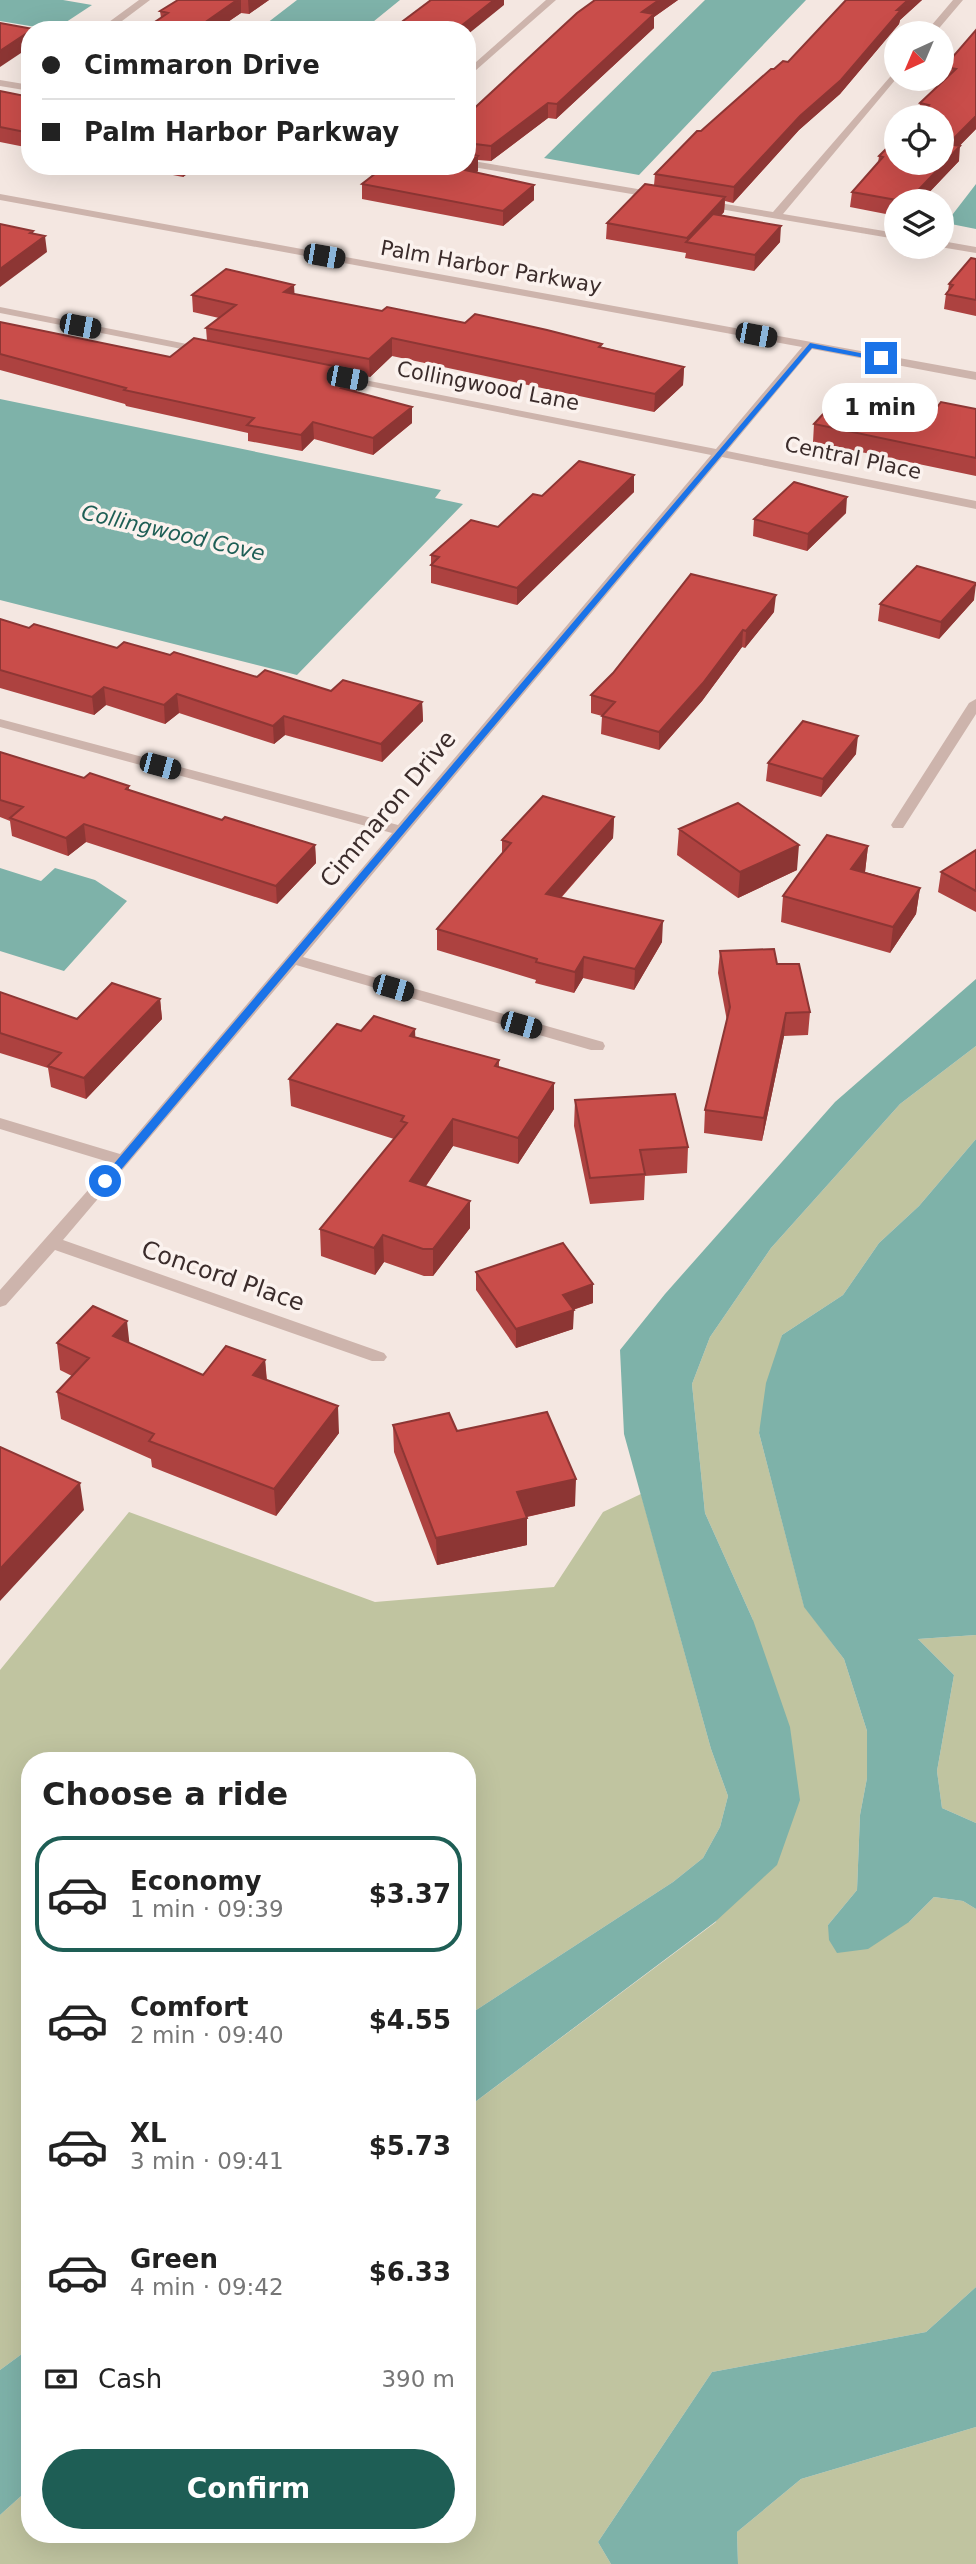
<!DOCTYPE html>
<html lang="en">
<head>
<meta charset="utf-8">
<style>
  body { margin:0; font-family:"DejaVu Sans",sans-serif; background:#f6f6f6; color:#222; height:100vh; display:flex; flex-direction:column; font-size:26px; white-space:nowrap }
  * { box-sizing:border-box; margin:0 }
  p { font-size:23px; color:#767676 }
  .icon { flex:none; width:38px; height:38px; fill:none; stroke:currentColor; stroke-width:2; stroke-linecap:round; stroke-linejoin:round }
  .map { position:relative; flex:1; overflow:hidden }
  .drawer { position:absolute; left:21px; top:1752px; width:455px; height:791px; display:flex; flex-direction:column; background:#fff; border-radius:28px; box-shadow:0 7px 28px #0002 }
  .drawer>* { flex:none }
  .hud { position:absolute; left:21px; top:21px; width:455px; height:154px; border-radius:28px; box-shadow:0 7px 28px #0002; display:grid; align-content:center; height:154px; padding:0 21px; background:#fff }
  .needle { width:46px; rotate:224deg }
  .fabs { position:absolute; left:884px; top:21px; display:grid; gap:14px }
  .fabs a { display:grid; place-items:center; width:70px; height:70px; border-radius:50%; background:#fff; box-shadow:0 7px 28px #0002; font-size:35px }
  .end { position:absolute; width:32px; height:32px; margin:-16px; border:9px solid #1a73e8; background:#fff; box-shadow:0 0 0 4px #fff }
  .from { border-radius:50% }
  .bubble { position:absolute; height:49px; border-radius:24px; background:#fff; box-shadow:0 7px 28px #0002; font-size:23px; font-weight:700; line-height:49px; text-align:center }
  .car { position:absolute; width:21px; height:42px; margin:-21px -10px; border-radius:9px; box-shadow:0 0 5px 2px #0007; background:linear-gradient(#222 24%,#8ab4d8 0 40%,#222 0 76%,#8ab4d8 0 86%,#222 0) }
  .hud b { display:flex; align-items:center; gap:24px; height:66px; font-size:26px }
  .hud b+b { border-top:2px solid #e0e0e0 }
  .hud i { width:18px; height:18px; background:#222 }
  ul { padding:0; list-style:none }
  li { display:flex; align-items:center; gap:21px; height:116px; margin:0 14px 10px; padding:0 7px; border:4px solid transparent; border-radius:28px }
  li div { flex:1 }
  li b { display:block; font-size:26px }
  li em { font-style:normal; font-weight:700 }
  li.current { border-color:#1e5e55 }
  li>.icon { width:63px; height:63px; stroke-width:1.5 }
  h2 { padding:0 21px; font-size:32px; line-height:84px }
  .pay { display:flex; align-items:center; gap:18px; height:77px; padding:0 21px; font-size:26px }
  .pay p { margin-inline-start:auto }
  .cta { display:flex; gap:14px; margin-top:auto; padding:14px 21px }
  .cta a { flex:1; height:80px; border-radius:42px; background:#1e5e55; color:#fff; font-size:28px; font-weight:700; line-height:80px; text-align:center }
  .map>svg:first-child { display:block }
  .green { fill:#c0c4a0 }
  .water { fill:#7eb2a9 }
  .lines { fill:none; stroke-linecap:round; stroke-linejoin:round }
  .minor { fill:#cdb4ac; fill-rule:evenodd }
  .wall { fill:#ad4240 }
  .shaded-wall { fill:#8d3634 }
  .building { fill:#c94d4a; stroke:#8d3634; stroke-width:2 }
  .route { fill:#1a73e8 }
  .labels { text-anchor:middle; stroke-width:7; stroke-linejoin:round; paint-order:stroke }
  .far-street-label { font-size:21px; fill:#3b2c2b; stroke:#fbf2ee }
  .far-water-label { font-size:21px; font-style:italic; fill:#1e5e55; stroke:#fbf2ee }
  .street-label { font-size:24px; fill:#3b2c2b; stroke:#fbf2ee }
</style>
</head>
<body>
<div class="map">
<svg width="976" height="2564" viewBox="0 0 976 2564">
  <rect width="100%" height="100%" fill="#f4e7e1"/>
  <!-- green -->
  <path class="green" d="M976,1046V1139L919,1206L879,1243L843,1295L782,1335L759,1433L804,1606L844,1659L867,1731V1778L860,1815L857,1890L828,1925L909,1922L934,1897L963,1901L976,1909V2287L926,2332L712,2372L598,2542L611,2564H0V2515L30,2488V2534H467V2108L716,1922L753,1620L705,1513L692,1384L710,1337L771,1248L900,1104Z
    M641,1494L711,1749L728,1796L720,1827L703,1858L673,1882L467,2016V1760H30V2348L0,2370V1670L129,1512L375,1602L554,1587L603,1512Z
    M976,1635V1823L942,1808L937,1771L954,1675L918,1639Z
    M976,2427V2564H738L737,2532L801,2479Z"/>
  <!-- water -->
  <path class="water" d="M0,0H63L92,5L54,30L0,21Z
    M297,0H400L363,30H258Z
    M705,0H806L639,175L544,158Z
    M976,184V229L946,223Z
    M0,399L441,490L435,498L463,504L297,675L0,600Z
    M0,868L41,881L55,868L95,880L127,901L64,971L0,951Z
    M976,979V1046L900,1104L771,1248L710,1337L692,1384L705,1513L753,1620L790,1727L800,1800L777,1865L715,1922L467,2108V2016L673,1882L703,1858L720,1827L728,1796L711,1749L624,1434L620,1350L665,1294L835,1102Z
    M976,1139V1635L918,1639L954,1675L937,1771L942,1808L976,1823V1909L963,1901L934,1897L909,1922L868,1949L837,1953L829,1940L828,1925L857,1890L860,1815L867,1778V1731L844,1659L804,1607L759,1433L766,1383L782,1335L843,1295L879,1243L919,1206Z
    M976,2287V2427L801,2479L737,2532L738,2564H611L598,2542L712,2372L926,2332Z
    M30,2348V2488L0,2515V2370Z"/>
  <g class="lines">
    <!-- minor -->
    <path class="minor" d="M139,0H150L110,30H98Z
      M546,0H556L467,78V70Z
      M953,0H963L935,33H925Z
      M896,70V79L783,214L896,233V239L702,206L697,203L702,200L773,212Z
      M0,80L30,85V91L0,86Z
      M467,160L661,193L666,196L661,199L467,166Z
      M0,194L976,372V380L812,349L727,451L976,501V509L722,457L303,957L603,1042L605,1046L603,1050H591L296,965L63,1240L384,1353L387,1357L384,1361H372L55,1250L6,1305L0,1307V1290L112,1163L0,1129V1118L120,1154L392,833L0,727V719L398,825L711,455L338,380L332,376L334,374L716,449L802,347L0,200Z
      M942,241L976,247V253L940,247Z
      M0,307L207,348L213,351L207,354L0,313Z
      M976,699V714L905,825L903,828H893L891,825L969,703Z"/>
  </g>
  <!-- wall -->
  <path class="wall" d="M178,0H269L249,14L241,13L216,30H143L161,18L160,11Z
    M595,0H678L654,17V28L556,119L548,118L491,161L478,160V171L476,173L534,200L503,226L362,199V184L467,166V115Z
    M846,0H922L900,20L899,24L840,94L799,130L733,203L725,201L724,212L721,215L780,242L754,271L685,258L686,253L606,239L607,223L654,185L655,174L701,131L774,69L788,62Z
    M976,30V129L959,146V161L921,201H896V216L850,207L852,192L878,163L879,156L918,116L920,103L943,81L944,67Z
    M0,91L30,97V148L0,142Z
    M127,166H198L183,177Z
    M976,259V316L944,309L946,294L948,291L949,284Z
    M294,294L382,311L465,323L602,347L684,367L683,385L654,412L392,356L370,377L359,375L360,387L355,392L412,423L373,455L314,439L302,451L248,441V433L126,406L125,404L0,370V322L170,357L207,341L206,328L219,318L193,312L192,295Z
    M976,409V476L813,442L814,424L935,410Z
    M634,475V492L517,605L431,583V555L498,527L542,496Z
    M846,513L807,551L753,536L754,519Z
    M974,600L939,639L878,621L880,604Z
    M774,612L745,648L742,647L702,701L659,750L601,734L602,716L591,713V695Z
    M0,619L29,628L117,648L170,655L257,677L331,691L422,702L423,721L382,762L285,735L274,744L179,713L165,724L106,705L94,715L0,688Z
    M0,752L84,778L129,786V790L222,820L315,845L316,863L277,904L86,842L68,856L12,836L10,821L0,817Z
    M856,754L821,797L766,781L768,763Z
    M614,817L613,838L561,898L662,942L634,990L583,978L574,993L535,983L536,980L437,950V929L502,854V840Z
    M679,829L797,870L738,898L677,855Z
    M868,846L865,872L920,888L916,914L890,953L781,922L783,896Z
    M976,850V912L938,892L941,872Z
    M720,951L777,964L810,1012L808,1035L784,1036L762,1141L704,1133L705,1110L727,1021L718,973Z
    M0,992L77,1019L160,999L162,1019L86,1099L51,1087L48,1068L0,1053Z
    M361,1031L416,1037L499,1060V1068L554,1109L518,1164L453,1146L426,1186L470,1228L433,1276H424L384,1262L375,1275L321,1256L320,1229L394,1139L291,1106L289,1079Z
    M575,1100L688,1147L687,1173L645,1176L644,1200L590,1204L574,1126Z
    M476,1272L593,1284V1303L573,1310V1329L516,1348L476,1290Z
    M57,1343H130L203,1375L265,1360L267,1380L339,1433L276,1516L152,1467L151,1459L61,1419L57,1392L72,1376L60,1370Z
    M393,1425L457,1431L575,1506L527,1517V1545L437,1565L394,1452Z"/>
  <!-- shaded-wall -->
  <path class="shaded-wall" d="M237,0H241V13L216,30H194Z
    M248,0H269L249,14Z
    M493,0H504V5L467,35V30H456Z
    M659,0H678L654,17V28L556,119L557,104L642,12Z
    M908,0H922L900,20L899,24L840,94L799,130L733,203L734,187L897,10Z
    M30,31V47L0,67V51Z
    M548,103V118L491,161V146Z
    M976,116V129L947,159L948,144Z
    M960,146L959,161L921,201H908Z
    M478,156V171L460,184V169L464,166H467V164Z
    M182,166H198L183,177Z
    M534,185V200L503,226V211Z
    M725,197L724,212L695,244L687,242V238Z
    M781,226L780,242L754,271L755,255Z
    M33,231L35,244L45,236L47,252L0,287V269Z
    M294,285L295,302L284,292Z
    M392,338V356L370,377L369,359Z
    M684,367L683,385L654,412L655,394Z
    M359,371L360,387L342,404L341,388Z
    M412,407V423L373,455V438Z
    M313,422L314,439L302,451L301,435Z
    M634,475V492L517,605V588Z
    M847,497L846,513L807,551L808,534Z
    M976,584L974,600L939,639L941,622Z
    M776,595L774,612L745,648L746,631Z
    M743,630L742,647L702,701L659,750V732Z
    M104,687L106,705L94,715L92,697Z
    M177,694L179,713L165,724L164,705Z
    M422,702L423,721L382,762L381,744Z
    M284,716L285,735L274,744L273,726Z
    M858,736L856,754L821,797L823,779Z
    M614,817L613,838L545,915L546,894Z
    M84,824L86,842L68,856L66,838Z
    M315,845L316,863L277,904L276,886Z
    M799,845L797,870L738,898L740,872Z
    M868,846L865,872L849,895L851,869Z
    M920,888L916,914L890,953L893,927Z
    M663,921L662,942L634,990L635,969Z
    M584,957L583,978L574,993L575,972Z
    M160,999L162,1019L86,1099L84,1078Z
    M786,1013L784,1036L762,1141L764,1118Z
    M415,1029L416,1055L410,1036Z
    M554,1083V1109L518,1164V1138Z
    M453,1119V1146L411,1207L410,1181Z
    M470,1201V1228L433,1276V1249Z
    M383,1235L384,1262L375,1275L374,1248Z
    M593,1284V1303L562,1313L563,1295Z
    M574,1310L573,1329L516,1348V1329Z
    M127,1321L130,1348L113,1336Z
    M265,1360L267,1387L253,1375Z
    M338,1406L339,1433L276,1516L274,1489Z
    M576,1479L575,1506L516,1519L517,1492Z
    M80,1483L84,1510L0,1601V1569Z
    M527,1518V1545L437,1565L436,1538Z"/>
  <!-- building -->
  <path class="building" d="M178,0H237L194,30H143L168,13L160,11Z
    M431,0H494L456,30H391Z
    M595,0H659L642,12L654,14L557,104L548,103L491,146L467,143V115L577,13Z
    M846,0H908L897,10H901L841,80L800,116L734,187L655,174L697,131H701L771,69H774L783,61L788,62Z
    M0,23L33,29L30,30V31L0,51Z
    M976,30V116L948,144L960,146L908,201H902L852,192L883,157L879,156L896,139V163H942V117H918L929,105L920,103L956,69L944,67Z
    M0,91L30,97V133L0,127Z
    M467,153L478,156L467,164Z
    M385,166H464L460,169L534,185L503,211L362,184Z
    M645,184L725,197L687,238L607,223Z
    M713,214L781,226L755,255L686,242Z
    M0,224L33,231L30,233L45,236L0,269Z
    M971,258L976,259V300L946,294L953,285L949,284Z
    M226,269L294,285L284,292L382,311L387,307L465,323L475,314L547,330L602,344L599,347L684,367L655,394L392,338L369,359L206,328L236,305L192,295Z
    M0,322L170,357L194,338L359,371L341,388L412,407L373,438L313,422L301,435L247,425L254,418L124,390L126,388L0,354Z
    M845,390L935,410L941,402L976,409V458L814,424Z
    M579,461L634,475L517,588L431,565L439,557L431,555L471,520L498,527L533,494L542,496Z
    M794,482L847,497L808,534L754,519Z
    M917,566L976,583V584L941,622L880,604Z
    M691,574L776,595L746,631L743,630L703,683L659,732L602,716L615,702L591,695L613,673Z
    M0,619L29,628L34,624L117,648L124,642L170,655L174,652L257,677L265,670L331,691L343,680L422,702L381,744L284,716L273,726L177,694L164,705L104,687L92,697L0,670Z
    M803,721L858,736L823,779L768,763Z
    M0,752L84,778L90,773L129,786L126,789L222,820L225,817L315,845L276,886L84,824L66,838L10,818L23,807L0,800Z
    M543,796L614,817L546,894L663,921L635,969L584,957L575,972L536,962L537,959L437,929L511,843L502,840Z
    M738,803L799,845L740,872L679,829Z
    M827,835L868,846L851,869L920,888L893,927L783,896Z
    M976,850V891L941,872Z
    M774,949L777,964H799L810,1012L786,1013L764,1118L705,1110L730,1007L720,951Z
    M112,983L160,999L84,1078L48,1066L61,1053L0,1033V992L77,1019Z
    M374,1016L415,1029L410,1036L499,1060L495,1066L554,1083L518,1138L453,1119L410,1181L470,1201L433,1249H423L383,1235L374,1248L320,1229L407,1123L401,1121L404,1116L289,1079L337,1024L361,1031Z
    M675,1094L688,1147L640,1150L645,1174L590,1178L575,1100Z
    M563,1243L593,1284L563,1295L574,1310L516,1329L476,1272Z
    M93,1306L127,1321L113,1336L203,1375L226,1346L265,1360L253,1375L338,1406L274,1489L149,1441L154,1434L57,1392L89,1358L57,1343Z
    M547,1412L576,1479L517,1492L527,1518L436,1538L393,1425L449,1413L457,1431Z
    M0,1447L80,1483L0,1569Z"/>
  <!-- route -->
  <path class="route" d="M810,343L885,358L881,361L812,348L109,1184H101V1179Z"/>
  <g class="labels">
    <!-- far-street labels -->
    <g class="far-street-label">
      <text transform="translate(491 267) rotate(10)" y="7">Palm Harbor Parkway</text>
      <text transform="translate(488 386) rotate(11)" y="7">Collingwood Lane</text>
      <text transform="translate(853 458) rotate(12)" y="7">Central Place</text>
    </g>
    <!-- far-water labels -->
    <g class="far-water-label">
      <text transform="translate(173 533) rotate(13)" y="7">Collingwood Cove</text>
    </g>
    <!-- street labels -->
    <g class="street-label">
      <text transform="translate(388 809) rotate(-50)" y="8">Cimmaron Drive</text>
      <text transform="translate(223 1276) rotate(19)" y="8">Concord Place</text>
    </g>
  </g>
</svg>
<div class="fabs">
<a><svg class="needle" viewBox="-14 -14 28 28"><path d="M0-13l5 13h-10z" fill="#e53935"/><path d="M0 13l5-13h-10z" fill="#767676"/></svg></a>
<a><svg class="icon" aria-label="locate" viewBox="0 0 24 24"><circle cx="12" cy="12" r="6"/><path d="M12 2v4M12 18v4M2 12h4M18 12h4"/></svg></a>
<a><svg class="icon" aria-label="layers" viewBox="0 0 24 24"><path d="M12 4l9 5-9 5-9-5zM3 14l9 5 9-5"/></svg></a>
</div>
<i class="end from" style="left:105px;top:1181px"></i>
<i class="end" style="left:881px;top:358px"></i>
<div class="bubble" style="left:822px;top:383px;width:116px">1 min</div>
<i class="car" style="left:324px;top:256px;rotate:100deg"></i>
<i class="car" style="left:80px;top:326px;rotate:101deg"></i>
<i class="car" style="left:756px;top:335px;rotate:101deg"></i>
<i class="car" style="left:347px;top:378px;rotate:101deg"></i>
<i class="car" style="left:160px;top:766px;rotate:105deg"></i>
<i class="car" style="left:393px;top:988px;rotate:106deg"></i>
<i class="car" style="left:521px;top:1025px;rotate:106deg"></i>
<div class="hud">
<b><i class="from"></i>Cimmaron Drive</b>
<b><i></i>Palm Harbor Parkway</b>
</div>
<section class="drawer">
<h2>Choose a ride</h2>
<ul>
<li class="current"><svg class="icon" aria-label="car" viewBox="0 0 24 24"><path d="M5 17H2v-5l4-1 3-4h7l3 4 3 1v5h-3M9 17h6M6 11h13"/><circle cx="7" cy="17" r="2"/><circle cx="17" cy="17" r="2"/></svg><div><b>Economy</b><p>1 min · 09:39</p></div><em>$3.37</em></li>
<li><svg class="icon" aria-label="car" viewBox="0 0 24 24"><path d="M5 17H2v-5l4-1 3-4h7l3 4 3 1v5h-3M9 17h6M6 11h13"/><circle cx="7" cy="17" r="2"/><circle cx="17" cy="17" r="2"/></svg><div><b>Comfort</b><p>2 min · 09:40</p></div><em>$4.55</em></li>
<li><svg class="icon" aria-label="car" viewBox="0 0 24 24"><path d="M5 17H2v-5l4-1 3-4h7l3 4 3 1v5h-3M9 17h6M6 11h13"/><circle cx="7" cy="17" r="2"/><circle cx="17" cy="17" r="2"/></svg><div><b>XL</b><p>3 min · 09:41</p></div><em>$5.73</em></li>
<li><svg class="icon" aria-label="car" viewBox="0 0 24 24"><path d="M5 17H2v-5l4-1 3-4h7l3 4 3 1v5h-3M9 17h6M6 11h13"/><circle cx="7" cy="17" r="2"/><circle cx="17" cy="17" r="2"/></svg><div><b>Green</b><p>4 min · 09:42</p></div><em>$6.33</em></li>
</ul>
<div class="pay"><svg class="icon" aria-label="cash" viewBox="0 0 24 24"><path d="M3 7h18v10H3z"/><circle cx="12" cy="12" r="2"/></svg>Cash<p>390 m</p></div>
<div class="cta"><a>Confirm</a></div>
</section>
</div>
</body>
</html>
